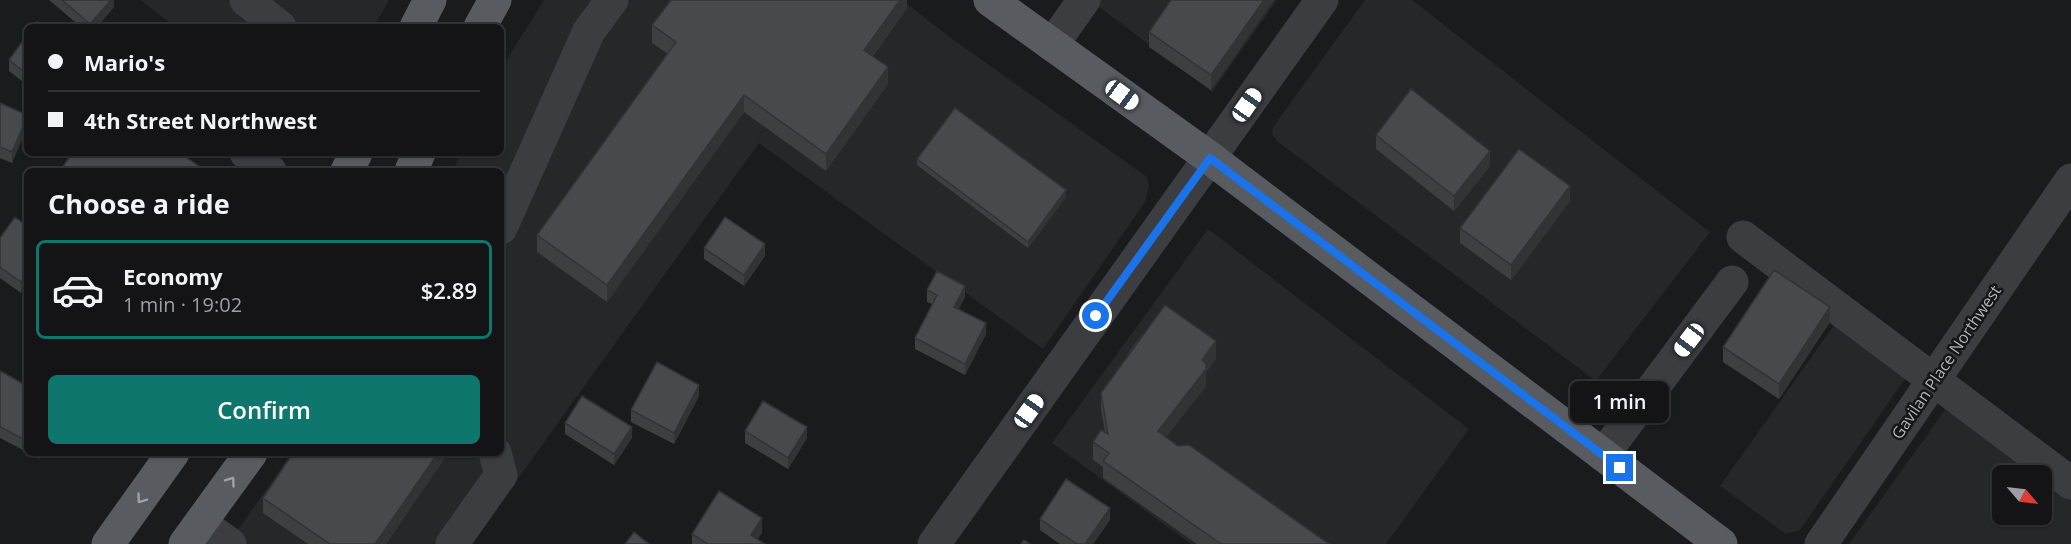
<!DOCTYPE html>
<html lang="en">
<head>
<meta charset="utf-8">
<style>
  body { margin:0; font-family:"Open Sans",sans-serif; background:#1d1d1f; color:#f1f3f6; height:100vh; display:flex; flex-direction:column; font-size:22px; white-space:nowrap }
  * { box-sizing:border-box; margin:0 }
  p { font-size:20px; color:#9d9ea1 }
  .icon { flex:none; width:33px; height:33px; fill:none; stroke:currentColor; stroke-width:2; stroke-linecap:round; stroke-linejoin:round }
  .map { position:relative; flex:1; overflow:hidden }
  .details { position:absolute; left:24px; top:168px; width:480px; height:288px; display:flex; flex-direction:column; background:#141416; border-radius:9px; box-shadow:0 2px 4px #0004,0 0 0 2px #333335 }
  .details>* { flex:none }
  .top-card { position:absolute; left:24px; top:24px; width:480px; height:132px; border-radius:9px; box-shadow:0 2px 4px #0004,0 0 0 2px #333335; display:grid; align-content:center; height:132px; padding:0 24px; background:#141416 }
  .needle { width:39px; rotate:118deg }
  .buttons { position:absolute; left:1992px; top:465px; display:grid; gap:12px }
  .buttons a { display:grid; place-items:center; width:60px; height:60px; border-radius:9px; background:#141416; box-shadow:0 2px 4px #0004,0 0 0 2px #333335; font-size:30px }
  .end { position:absolute; width:27px; height:27px; margin:-14px; border:8px solid #1a73e8; background:#fff; box-shadow:0 0 0 3px #fff }
  .from { border-radius:50% }
  .bubble { position:absolute; height:42px; border-radius:9px; background:#141416; box-shadow:0 2px 4px #0004,0 0 0 2px #333335; font-size:20px; font-weight:600; line-height:42px; text-align:center }
  .car { position:absolute; width:18px; height:36px; margin:-18px -9px; border-radius:8px; box-shadow:0 0 4px 2px #0007; background:linear-gradient(#fff 24%,#345 0 40%,#fff 0 76%,#345 0 86%,#fff 0) }
  .top-card b { display:flex; align-items:center; gap:21px; height:57px; font-size:22px }
  .top-card b+b { border-top:2px solid #333335 }
  .top-card i { width:15px; height:15px; background:#f1f3f6 }
  ul { padding:0; list-style:none }
  li { display:flex; align-items:center; gap:18px; height:99px; margin:0 12px 9px; padding:0 12px; border:3px solid transparent; border-radius:9px }
  li div { flex:1 }
  li b { display:block; font-size:22px }
  li em { font-style:normal; font-weight:600 }
  li.current { border-color:#0f766e }
  li>.icon { width:54px; height:54px; stroke-width:1.5 }
  h2 { padding:0 24px; font-size:27px; line-height:72px }
  .primary-button { display:flex; gap:12px; margin-top:auto; padding:12px 24px }
  .primary-button a { flex:1; height:69px; border-radius:9px; background:#0f766e; color:#fff; font-size:24px; font-weight:600; line-height:69px; text-align:center }
  .map>svg:first-child { display:block }
  .built { fill:#262729; fill-rule:evenodd }
  .lines { fill:none; stroke-linecap:round; stroke-linejoin:round }
  .minor { stroke:#3c3d41; stroke-width:33 }
  .major { stroke:#585b60; stroke-width:33 }
  .wall { fill:#3e3f41 }
  .shaded-wall { fill:#323335 }
  .building { fill:#48494c; stroke:#323335; stroke-width:1.5 }
  .oneway { stroke:#9da2a9 }
  .route { stroke:#1a73e8; stroke-width:8 }
  .labels { text-anchor:middle; stroke-width:5; stroke-linejoin:round; paint-order:stroke }
  .street-label { font-size:16px; fill:#aeb4bb; stroke:#151618 }
</style>
</head>
<body>
<div class="map">
<svg width="2071" height="544" viewBox="0 0 2071 544">
  <rect width="100%" height="100%" fill="#1a1b1d"/>
  <!-- built -->
  <path class="built" d="M140,0H389L374,27H176Z
    M544,0H902L951,38L1147,177L1149,186L1145,202L1043,349L759,143L471,544H228L292,453H501V171H453L461,153H501V69Z
    M1090,0H1277L1212,92Z
    M1365,0H1412L1710,232L1596,381L1278,142L1272,134L1273,127Z
    M1208,229L1469,429L1386,544H1191L1052,443Z
    M1837,321L1909,373L1800,530L1786,534L1720,486Z
    M1950,403L2071,495V544H1849ZM2002,476H2042V514H2002Z"/>
  <g class="lines">
    <!-- minor -->
    <path class="minor" d="M246,0L280,27
      M1052,45L1084,0
      M246,153L270,171
      M501,228L589,31L612,0
      M1743,237L2071,483
      M1603,455L1732,282
      M200,523L230,544
      M452,544L501,475L495,453
      M934,544L1322,0
      M1821,544L2071,180"/>
    <!-- major -->
    <path class="major" d="M990,0L1210,158L1721,544
      M416,27L430,0
      M480,27L495,0
      M347,171L356,153
      M411,171L419,153
      M108,544L173,453
      M185,544L251,453"/>
  </g>
  <!-- wall -->
  <path class="wall" d="M49,0H114V7L97,27H81Z
    M907,0V8L873,56L888,84L826,171L744,112L607,302L537,252V235L668,54L652,43V25Z
    M1171,0H1274L1211,90L1149,47V32Z
    M27,35V85L9,71V60Z
    M0,103L27,115L12,163L0,158Z
    M1376,135L1490,166L1454,211L1376,149Z
    M917,159L1066,197L1028,248L917,165Z
    M1570,201L1511,280L1460,243V228Z
    M27,226L21,293L0,278V238Z
    M704,248L765,256L744,286L704,259Z
    M927,290L965,297L958,309L986,334L965,375L915,349V338L932,304L927,302Z
    M1830,322L1779,399L1723,362V347Z
    M1129,353L1216,359L1206,372V386L1166,437L1178,446L1329,544H1197L1103,478V467L1093,460V442L1105,432L1101,410V393L1129,355Z
    M0,371L27,386V452L0,438Z
    M699,396L674,444L631,422V410Z
    M565,423L632,438L614,465L565,434Z
    M745,431L807,438L788,469L745,443Z
    M29,453H42L39,459Z
    M444,453V459L386,544H308L263,513V498Z
    M1040,519L1110,520L1093,544H1060L1040,530Z
    M762,533L757,539L765,544H692V534Z"/>
  <!-- shaded-wall -->
  <path class="shaded-wall" d="M111,0H114V7L97,27H90V24Z
    M900,0H907V8L864,67V50Z
    M1264,0H1274L1211,90V75Z
    M888,67V84L826,171V154Z
    M744,95V112L607,302V285Z
    M27,117V128L12,163V152Z
    M1490,151V166L1454,211V196Z
    M1570,186V201L1511,280V265Z
    M1066,190V197L1028,248V242Z
    M765,244V256L744,286V275Z
    M27,273V284L21,293V282Z
    M965,286V297L954,318V307Z
    M1830,307V322L1779,399V384Z
    M986,323V334L965,375V364Z
    M1216,341V359L1206,372V386L1158,448V431L1202,360Z
    M699,385V396L674,444V433Z
    M632,427V438L614,465V454Z
    M807,427V438L788,469V458Z
    M438,453H444V459L386,544H375Z
    M1110,508V520L1093,544H1085Z
    M762,518V533L754,544L751,535Z"/>
  <!-- building -->
  <path class="building" d="M62,0H111L90,24Z
    M671,0H900L864,50L888,67L826,154L744,95L607,285L537,235L676,42L652,25Z
    M1171,0H1264L1211,75L1149,32Z
    M37,22L45,27H33Z
    M27,35V74L9,60Z
    M1411,89L1490,151L1454,196L1376,135Z
    M0,103L27,115V117L12,152L0,147Z
    M955,108L1066,190L1028,242L917,159Z
    M1519,149L1570,186L1511,265L1460,228Z
    M72,153H180L206,171H60Z
    M15,217L27,226V273L21,282L0,267V238Z
    M725,217L765,244L744,275L704,248Z
    M1774,270L1830,307L1779,384L1723,347Z
    M937,271L965,286L954,307L986,323L965,364L915,338L937,295L927,290Z
    M1165,305L1216,341L1202,360L1206,364V369L1158,431L1178,446L1189,445L1329,544H1221L1103,461L1109,453L1093,442L1101,430L1108,434L1101,393Z
    M1142,335H1143L1129,354V353Z
    M657,362L699,385L674,433L631,410Z
    M0,371L27,386V441L0,427Z
    M582,396L632,427L614,454L565,423Z
    M763,401L807,427L788,458L745,431Z
    M293,453H438L375,544H330L263,498Z
    M1066,479L1110,508L1085,544H1077L1040,519Z
    M719,491L762,518L751,535L765,544H708L692,534Z
    M634,532L649,544H625Z
    M1024,540L1030,544H1021Z"/>
  <!-- one-way arrows -->
  <defs><path id="oneway-chevron" d="M-2-3.5L2.5 0L-2 3.5" fill="none" stroke-width="1.6" stroke-linecap="round" stroke-linejoin="round" transform="scale(1.5)"/></defs>
  <g class="oneway">
    <use href="#oneway-chevron" transform="translate(231 481) rotate(-54)"/>
    <use href="#oneway-chevron" transform="translate(141 499) rotate(126)"/>
  </g>
  <g class="lines">
    <!-- route -->
    <path class="route" d="M1096,316L1210,158L1620,468"/>
  </g>
  <g class="labels">
    <!-- street labels -->
    <g class="street-label">
      <text transform="translate(1946 362) rotate(-56)" y="6">Gavilan Place Northwest</text>
    </g>
  </g>
</svg>
<div class="buttons">
<a><svg class="needle" viewBox="-14 -14 28 28"><path d="M0-13l5 13h-10z" fill="#e53935"/><path d="M0 13l5-13h-10z" fill="#9d9ea1"/></svg></a>
</div>
<i class="end from" style="left:1096px;top:316px"></i>
<i class="end" style="left:1620px;top:468px"></i>
<div class="bubble" style="left:1570px;top:381px;width:99px">1 min</div>
<i class="car" style="left:1122px;top:95px;rotate:126deg"></i>
<i class="car" style="left:1247px;top:105px;rotate:35deg"></i>
<i class="car" style="left:1689px;top:340px;rotate:217deg"></i>
<i class="car" style="left:1029px;top:411px;rotate:35deg"></i>
<div class="top-card">
<b><i class="from"></i>Mario's</b>
<b><i></i>4th Street Northwest</b>
</div>
<section class="details">
<h2>Choose a ride</h2>
<ul>
<li class="current"><svg class="icon" aria-label="car" viewBox="0 0 24 24"><path d="M5 17H2v-5l4-1 3-4h7l3 4 3 1v5h-3M9 17h6M6 11h13"/><circle cx="7" cy="17" r="2"/><circle cx="17" cy="17" r="2"/></svg><div><b>Economy</b><p>1 min · 19:02</p></div><em>$2.89</em></li>
</ul>
<div class="primary-button"><a>Confirm</a></div>
</section>
</div>
</body>
</html>
